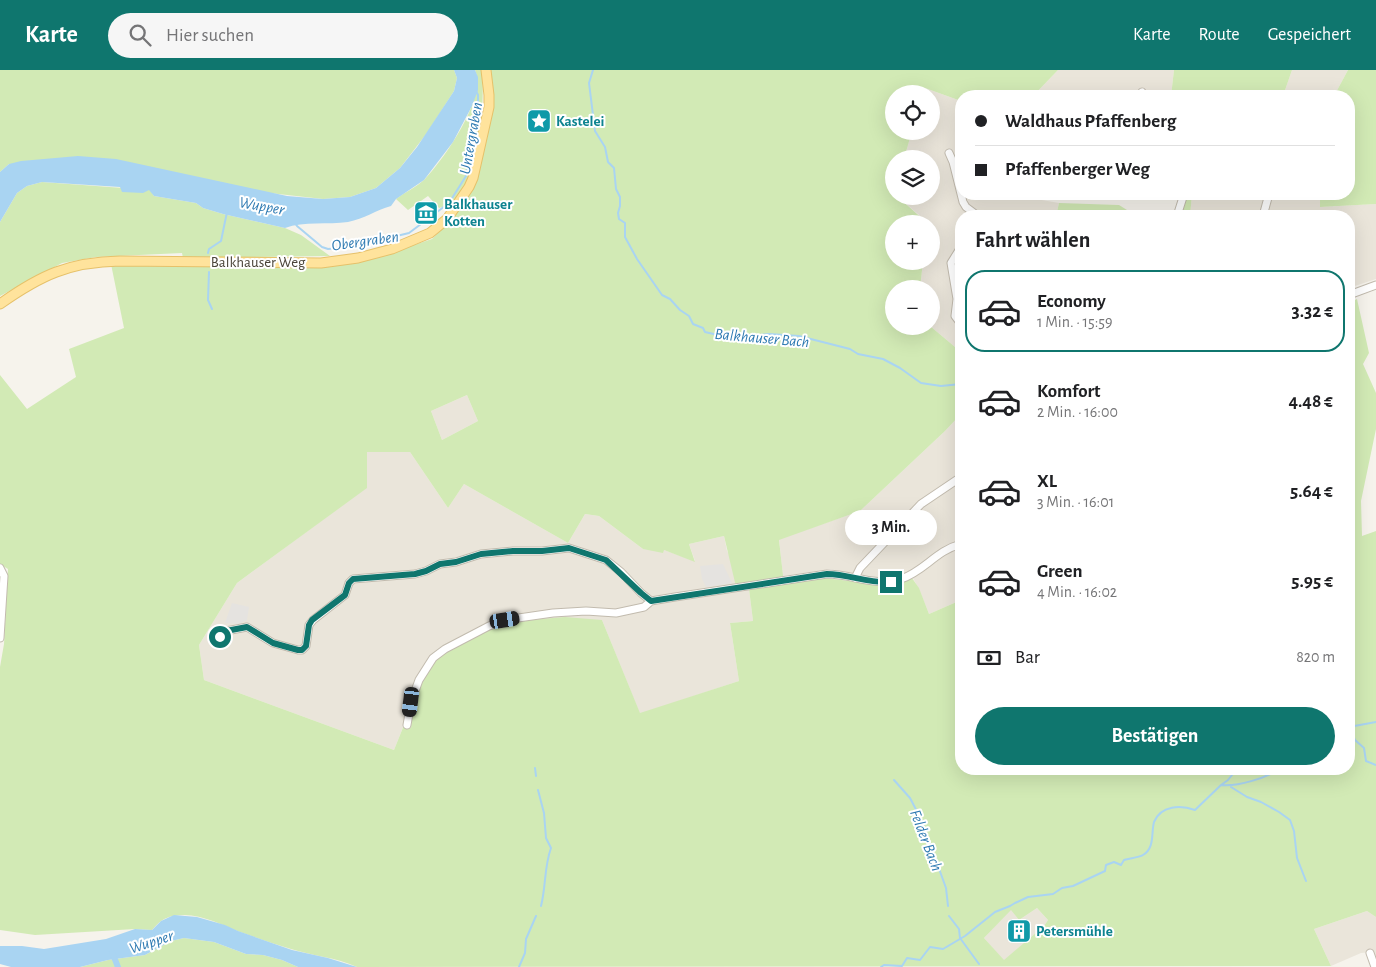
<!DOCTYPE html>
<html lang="de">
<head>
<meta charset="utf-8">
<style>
  body { margin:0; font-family:"Alegreya Sans",sans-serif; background:#f6f6f6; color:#202124; height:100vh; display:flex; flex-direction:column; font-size:19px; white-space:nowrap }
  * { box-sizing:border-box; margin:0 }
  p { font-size:16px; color:#757577 }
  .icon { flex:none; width:28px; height:28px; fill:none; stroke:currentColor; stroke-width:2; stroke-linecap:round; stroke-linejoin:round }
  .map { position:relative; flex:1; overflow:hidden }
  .sheet { position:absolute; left:955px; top:140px; width:400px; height:565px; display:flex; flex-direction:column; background:#fff; border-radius:20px; box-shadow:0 5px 20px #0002 }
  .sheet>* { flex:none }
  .top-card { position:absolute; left:955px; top:20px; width:400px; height:110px; border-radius:20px; box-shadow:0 5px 20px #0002; display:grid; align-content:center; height:110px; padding:0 20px; background:#fff }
  .buttons { position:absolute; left:885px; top:15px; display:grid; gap:10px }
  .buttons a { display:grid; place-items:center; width:55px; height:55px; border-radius:50%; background:#fff; box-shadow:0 5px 20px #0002; font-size:25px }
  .end { position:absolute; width:22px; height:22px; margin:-11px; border:6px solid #0f766e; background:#fff; box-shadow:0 0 0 2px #fff }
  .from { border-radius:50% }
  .bubble { position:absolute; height:35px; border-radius:18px; background:#fff; box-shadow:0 5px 20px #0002; font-size:16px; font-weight:600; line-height:35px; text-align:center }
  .car { position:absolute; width:15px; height:30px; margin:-15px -8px; border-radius:6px; box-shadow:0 0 4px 1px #0007; background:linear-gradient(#222 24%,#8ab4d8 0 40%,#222 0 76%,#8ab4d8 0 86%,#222 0) }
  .top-card b { display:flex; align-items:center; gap:18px; height:48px; font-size:19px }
  .top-card b+b { border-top:1px solid #e0e0e0 }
  .top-card i { width:12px; height:12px; background:#202124 }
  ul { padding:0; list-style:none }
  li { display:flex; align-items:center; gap:15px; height:82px; margin:0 10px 8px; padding:0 10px; border:2px solid transparent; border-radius:20px }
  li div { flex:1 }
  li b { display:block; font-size:19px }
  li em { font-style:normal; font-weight:600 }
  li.active { border-color:#0f766e }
  li>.icon { width:45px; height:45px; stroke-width:1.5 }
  h2 { padding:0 20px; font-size:22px; line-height:60px }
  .pay { display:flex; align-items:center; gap:12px; height:55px; padding:0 20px; font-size:19px }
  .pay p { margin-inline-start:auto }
  .cta { display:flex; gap:10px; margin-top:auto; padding:10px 20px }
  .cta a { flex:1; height:58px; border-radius:30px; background:#0f766e; color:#fff; font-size:20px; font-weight:600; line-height:58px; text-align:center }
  header { display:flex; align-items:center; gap:30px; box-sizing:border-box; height:70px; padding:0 25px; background:#0f766e; color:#fff }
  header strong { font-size:24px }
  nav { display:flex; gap:28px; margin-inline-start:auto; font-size:18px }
  .search { width:350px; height:45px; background:#f6f6f6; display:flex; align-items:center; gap:12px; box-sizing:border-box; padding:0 18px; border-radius:28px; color:#757577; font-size:19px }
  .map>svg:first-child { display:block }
  .residential { fill:#eae5da }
  .green { fill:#d2eab5; fill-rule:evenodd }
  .parking { fill:#e5e3e0 }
  .water { fill:#a9d4f2 }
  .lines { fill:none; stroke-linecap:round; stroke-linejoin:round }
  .stream { stroke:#a9d4f2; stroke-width:2 }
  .canal { stroke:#a9d4f2; stroke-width:6 }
  .minor-casing { stroke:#c2bbae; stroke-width:9 }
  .major-casing { stroke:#e6c16a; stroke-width:11 }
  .minor { stroke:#fff; stroke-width:7 }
  .major { stroke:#ffe39c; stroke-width:9 }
  .route { stroke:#0f766e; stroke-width:6 }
  .labels { text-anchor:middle; stroke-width:4; stroke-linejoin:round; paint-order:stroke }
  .culture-label { font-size:15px; font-weight:bold; fill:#0d838f; stroke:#fff; text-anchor:start }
  .street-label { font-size:15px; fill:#4b4439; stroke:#fff }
  .water-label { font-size:16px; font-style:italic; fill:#2e7ab2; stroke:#fff }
</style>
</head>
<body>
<header>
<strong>Karte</strong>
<div class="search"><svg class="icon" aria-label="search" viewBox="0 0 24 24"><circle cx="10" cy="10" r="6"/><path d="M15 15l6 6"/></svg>Hier suchen</div>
<nav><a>Karte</a><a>Route</a><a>Gespeichert</a></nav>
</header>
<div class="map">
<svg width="1376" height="897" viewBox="0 0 1376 897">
  <rect width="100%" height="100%" fill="#f6f3ec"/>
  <!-- residential -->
  <path class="residential" d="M1058,0H1174L1171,26H1033Z
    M1292,0H1348L1334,26H1283Z
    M925,18L961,31V124H1007L1059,133L1056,146H961V282L930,256L931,219H920L923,191H931V154H926V151L897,126H931V89H904L912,61H931V24H923Z
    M1192,124H1320V137L1376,134V209L1349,218V146H1190Z
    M467,325L478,351L442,370L431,341Z
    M961,344V530L929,544L919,519L910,503L889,509H870L831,499L783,506L779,469L860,441L945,361Z
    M367,382H410L448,438L464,414L568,473L585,444L599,446L643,479L664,480L695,491L689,474L724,466L727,481L749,519L753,551L730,553L739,611L640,644L602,550L413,632L394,680L204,610L199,575L237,513L366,418Z
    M1037,838L1048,850L1044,856L1004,891L984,868L1011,839L1019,850Z
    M1367,841L1376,847V895L1372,882L1361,883L1331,896L1314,859Z"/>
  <!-- green -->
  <path class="green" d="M0,0H454L457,8L454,21L427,63L400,98L376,118L350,127L323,129L9,94L0,102Z
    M475,0H482C485,31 480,112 453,134C450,136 443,137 439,138L428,126L408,140L396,129C405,122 417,117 425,109C444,89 487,28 475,0Z
    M490,0H1058L1033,26H961V31L925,18L923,24H894V61H912L904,89H894V126H897L926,152V154H894V191H923L920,219H894V256H930L961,282V344L945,361L860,441L779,470L784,514L824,508L884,515L912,508L919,518L929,544L961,530V699H1349V233L1357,229L1369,283L1363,294L1376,323V359L1361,431L1362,466L1376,461V847L1367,841L1314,859L1331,896L357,897C336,887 312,886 291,879C274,874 257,868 240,862C220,854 196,841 174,846C164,847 158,853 152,860L135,859L35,865L0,860V597L4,574L8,499L0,494V305L27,339L76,307L69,279L124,258L111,194L334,196L369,190L432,169L455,146L475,109L487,69L492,35ZM467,325L478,351L442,370L431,341ZM367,382H410L448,438L464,414L568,473L585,444L599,446L643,479L663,483L664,480L695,492L689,474L724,466L737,521L749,519L753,551L730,553L739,611L640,643L602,550L565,547L505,552L460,573L435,588L421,609L413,632L411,658L404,655L394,680L204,610L199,575L237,513L367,418ZM1037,838L1048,850L1044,856L1004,890L984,868L1011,840L1019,850Z
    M1174,0H1292L1283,26H1171Z
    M1348,0H1376V134L1320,137V124H1349V26H1334Z
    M42,112L150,120L154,126L196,133L203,138L223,144L285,158L301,165L330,186L183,188L182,183L96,187L62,193L0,226V152L17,123L27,116Z
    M1187,124H1192L1190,146H1179Z
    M1059,133L1119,135L1127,140L1126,146H1056Z
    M184,868L214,872L246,884L263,885L282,890L298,897H80L108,890L145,885L171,871Z"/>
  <!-- parking -->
  <path class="parking" d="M723,494L732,513L706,517L702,509L700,496Z
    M232,533L249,537L247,550L238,554L225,553Z"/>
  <!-- water -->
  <path class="water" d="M454,0H475L478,7V20L472,36L453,72L424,110L396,129L391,136C376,140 364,149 348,152C328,155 304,151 285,158L223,144L203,138L196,133L154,126L149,120L143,123L122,122L120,117L42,112L27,116L17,123L0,152V102L9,94L21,91L78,86L116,89L287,126L323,129L350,127L376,118L400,98L417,77L454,21L457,8Z
    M174,845L197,847L225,855L238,861L292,880L328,888L357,897H298L282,890L263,885L246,884L214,872L184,868L171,871L145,885L108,890L80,897H11L0,894V876H22L44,879L106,869L135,859L152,860L161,851Z"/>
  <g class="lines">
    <!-- stream -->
    <path class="stream" d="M593,0L589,13L595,61L605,77L608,92L614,98L616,119L620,127V136L618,143L619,149L625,153V167L637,189L662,225L670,229L680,240L689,246L693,254L703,258L705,262L718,265L738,264L743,267L769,264L799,266L850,279L858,284L883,289L900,298L921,313L941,316L961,314
      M294,152L297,156L322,177L328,179L351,177L409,163L449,133L466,106L478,34V25L476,21
      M208,183L209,179L221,171L227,142
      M209,202L208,230L212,239
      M1349,657L1376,652
      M1349,658L1355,670L1364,678L1366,691L1376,695
      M535,698L536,706
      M894,710L910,728L921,749L946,818L948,836
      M1221,715L1228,710L1236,700
      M1231,717L1247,727L1261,732L1279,742L1290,750L1294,761L1297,788L1306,811
      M538,720L544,743L546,768L551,778C544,797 546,817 541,836
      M949,846L959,859L960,868L979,894
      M519,897L525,883L526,869L536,846
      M881,897L884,895L902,896L907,888L920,890L930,877L943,879L965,866L995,842L1010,836L1015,833L1028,827L1053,824L1062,818L1073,816L1105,801L1106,795L1114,792L1121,795L1124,790C1129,788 1138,788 1143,785C1155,778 1151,763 1154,752C1161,735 1181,735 1195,740L1221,715C1238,717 1265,708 1280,699"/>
    <!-- canal -->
    <path class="canal" d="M112,882L118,897"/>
    <defs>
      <path id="minor" d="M1142,22L1144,26
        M949,83L953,92L963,132L966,137L978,146
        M1177,146L1184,124
        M1263,146L1269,124
        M961,177L951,193L957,229L955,246L961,254
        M1349,225L1376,215
        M0,498L4,506L0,568
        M855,508L860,498L921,434L961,407
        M220,567L226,561L247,557L273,573L298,580H302L306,576L309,555L313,550L345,525L349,513L353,509L415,504L426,501L440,494L456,492L481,484L513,481H542L569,478L606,490L621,502L641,523L651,531
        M407,655L411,632L419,610L433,588L445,579L489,556L505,550L553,543L586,541L616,543L644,537L651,531L675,527L827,504C852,504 875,517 901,509C925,501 935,481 961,474
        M1370,883L1375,897"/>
      <path id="major" d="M0,234C41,205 69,192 120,191L321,193L358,188L392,179L430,163L447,149L469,117L473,108L489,37V25L486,0"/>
    </defs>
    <!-- minor casing -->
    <use href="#minor" class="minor-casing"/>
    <!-- major casing -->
    <use href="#major" class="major-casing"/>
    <!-- minor -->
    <use href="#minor" class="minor"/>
    <!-- major -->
    <use href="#major" class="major"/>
  </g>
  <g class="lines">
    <!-- route -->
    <path class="route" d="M220,567L226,561L247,557L273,573L298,580H302L306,576L309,555L312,550L345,525L349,513L353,509L415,504L426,501L440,494L456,492L481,484L513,481H542L569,478L606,490L641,523L651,531L827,504C849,504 869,514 891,512"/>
  </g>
  <!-- icons -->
  <defs>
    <symbol id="sight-square" viewBox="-11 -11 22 22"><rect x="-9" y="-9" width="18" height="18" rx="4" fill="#0f9aa8" stroke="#fff"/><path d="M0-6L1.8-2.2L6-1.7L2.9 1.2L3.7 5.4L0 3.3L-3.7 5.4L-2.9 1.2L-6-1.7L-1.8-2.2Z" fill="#fff"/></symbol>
    <symbol id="museum-square" viewBox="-11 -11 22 22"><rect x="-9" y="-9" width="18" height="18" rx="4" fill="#0f9aa8" stroke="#fff"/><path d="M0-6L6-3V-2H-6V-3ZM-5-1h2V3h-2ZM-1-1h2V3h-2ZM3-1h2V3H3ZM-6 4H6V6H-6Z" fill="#fff"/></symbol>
    <symbol id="building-square" viewBox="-11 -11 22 22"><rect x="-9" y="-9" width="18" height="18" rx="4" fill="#0f9aa8" stroke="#fff"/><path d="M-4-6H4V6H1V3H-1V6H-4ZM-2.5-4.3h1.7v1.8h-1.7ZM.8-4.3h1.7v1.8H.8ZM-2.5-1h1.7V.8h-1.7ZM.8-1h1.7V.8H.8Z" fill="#fff"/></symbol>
  </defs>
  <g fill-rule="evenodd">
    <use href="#sight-square" x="525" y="37" width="28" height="28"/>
    <use href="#museum-square" x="412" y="129" width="28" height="28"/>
    <use href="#building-square" x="1005" y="847" width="28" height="28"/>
  </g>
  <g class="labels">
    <!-- culture labels -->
    <g class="culture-label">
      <text x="556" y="56">Kastelei</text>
      <text x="444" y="139">Balkhauser<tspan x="444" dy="17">Kotten</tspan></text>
      <text x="1036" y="866">Petersmühle</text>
    </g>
    <!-- street labels -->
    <g class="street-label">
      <text x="258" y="197">Balkhauser Weg</text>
    </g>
    <!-- water labels -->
    <g class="water-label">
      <text transform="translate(470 68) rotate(-80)" y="6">Untergraben</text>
      <text transform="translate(262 135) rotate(10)" y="6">Wupper</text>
      <text transform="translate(365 170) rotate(-8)" y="6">Obergraben</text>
      <text transform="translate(762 267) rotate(5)" y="6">Balkhauser Bach</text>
      <text transform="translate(927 770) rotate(69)" y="6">Felder Bach</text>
      <text transform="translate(151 871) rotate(-18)" y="6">Wupper</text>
    </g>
  </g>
</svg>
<div class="buttons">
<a><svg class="icon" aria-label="locate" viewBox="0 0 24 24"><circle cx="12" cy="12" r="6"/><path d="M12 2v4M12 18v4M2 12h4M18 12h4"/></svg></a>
<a><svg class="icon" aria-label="layers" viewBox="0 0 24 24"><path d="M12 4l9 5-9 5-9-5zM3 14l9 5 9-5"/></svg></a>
<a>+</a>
<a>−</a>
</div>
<i class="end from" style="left:220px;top:567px"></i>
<i class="end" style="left:891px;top:512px"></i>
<div class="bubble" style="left:845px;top:440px;width:92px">3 Min.</div>
<i class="car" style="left:505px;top:550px;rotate:81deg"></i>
<i class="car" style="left:411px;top:632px;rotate:187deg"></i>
<div class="top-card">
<b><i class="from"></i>Waldhaus Pfaffenberg</b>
<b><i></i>Pfaffenberger Weg</b>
</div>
<section class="sheet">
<h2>Fahrt wählen</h2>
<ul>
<li class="active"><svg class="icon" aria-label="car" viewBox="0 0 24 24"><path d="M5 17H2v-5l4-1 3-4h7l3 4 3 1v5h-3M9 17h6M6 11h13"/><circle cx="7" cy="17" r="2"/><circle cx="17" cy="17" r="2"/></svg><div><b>Economy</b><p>1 Min. · 15:59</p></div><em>3.32 €</em></li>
<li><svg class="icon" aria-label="car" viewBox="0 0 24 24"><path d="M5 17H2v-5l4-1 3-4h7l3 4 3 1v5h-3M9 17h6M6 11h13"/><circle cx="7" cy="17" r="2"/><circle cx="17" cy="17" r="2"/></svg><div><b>Komfort</b><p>2 Min. · 16:00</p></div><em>4.48 €</em></li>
<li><svg class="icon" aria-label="car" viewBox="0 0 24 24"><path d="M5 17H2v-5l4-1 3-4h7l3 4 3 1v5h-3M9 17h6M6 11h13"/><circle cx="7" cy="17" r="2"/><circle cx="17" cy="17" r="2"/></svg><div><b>XL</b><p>3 Min. · 16:01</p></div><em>5.64 €</em></li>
<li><svg class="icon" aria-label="car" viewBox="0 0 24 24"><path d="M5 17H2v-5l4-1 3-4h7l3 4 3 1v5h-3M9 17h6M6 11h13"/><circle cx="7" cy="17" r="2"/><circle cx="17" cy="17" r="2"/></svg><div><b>Green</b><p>4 Min. · 16:02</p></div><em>5.95 €</em></li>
</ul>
<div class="pay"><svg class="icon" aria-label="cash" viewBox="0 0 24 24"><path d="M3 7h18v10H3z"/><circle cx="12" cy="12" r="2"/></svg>Bar<p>820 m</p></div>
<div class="cta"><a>Bestätigen</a></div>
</section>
</div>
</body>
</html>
